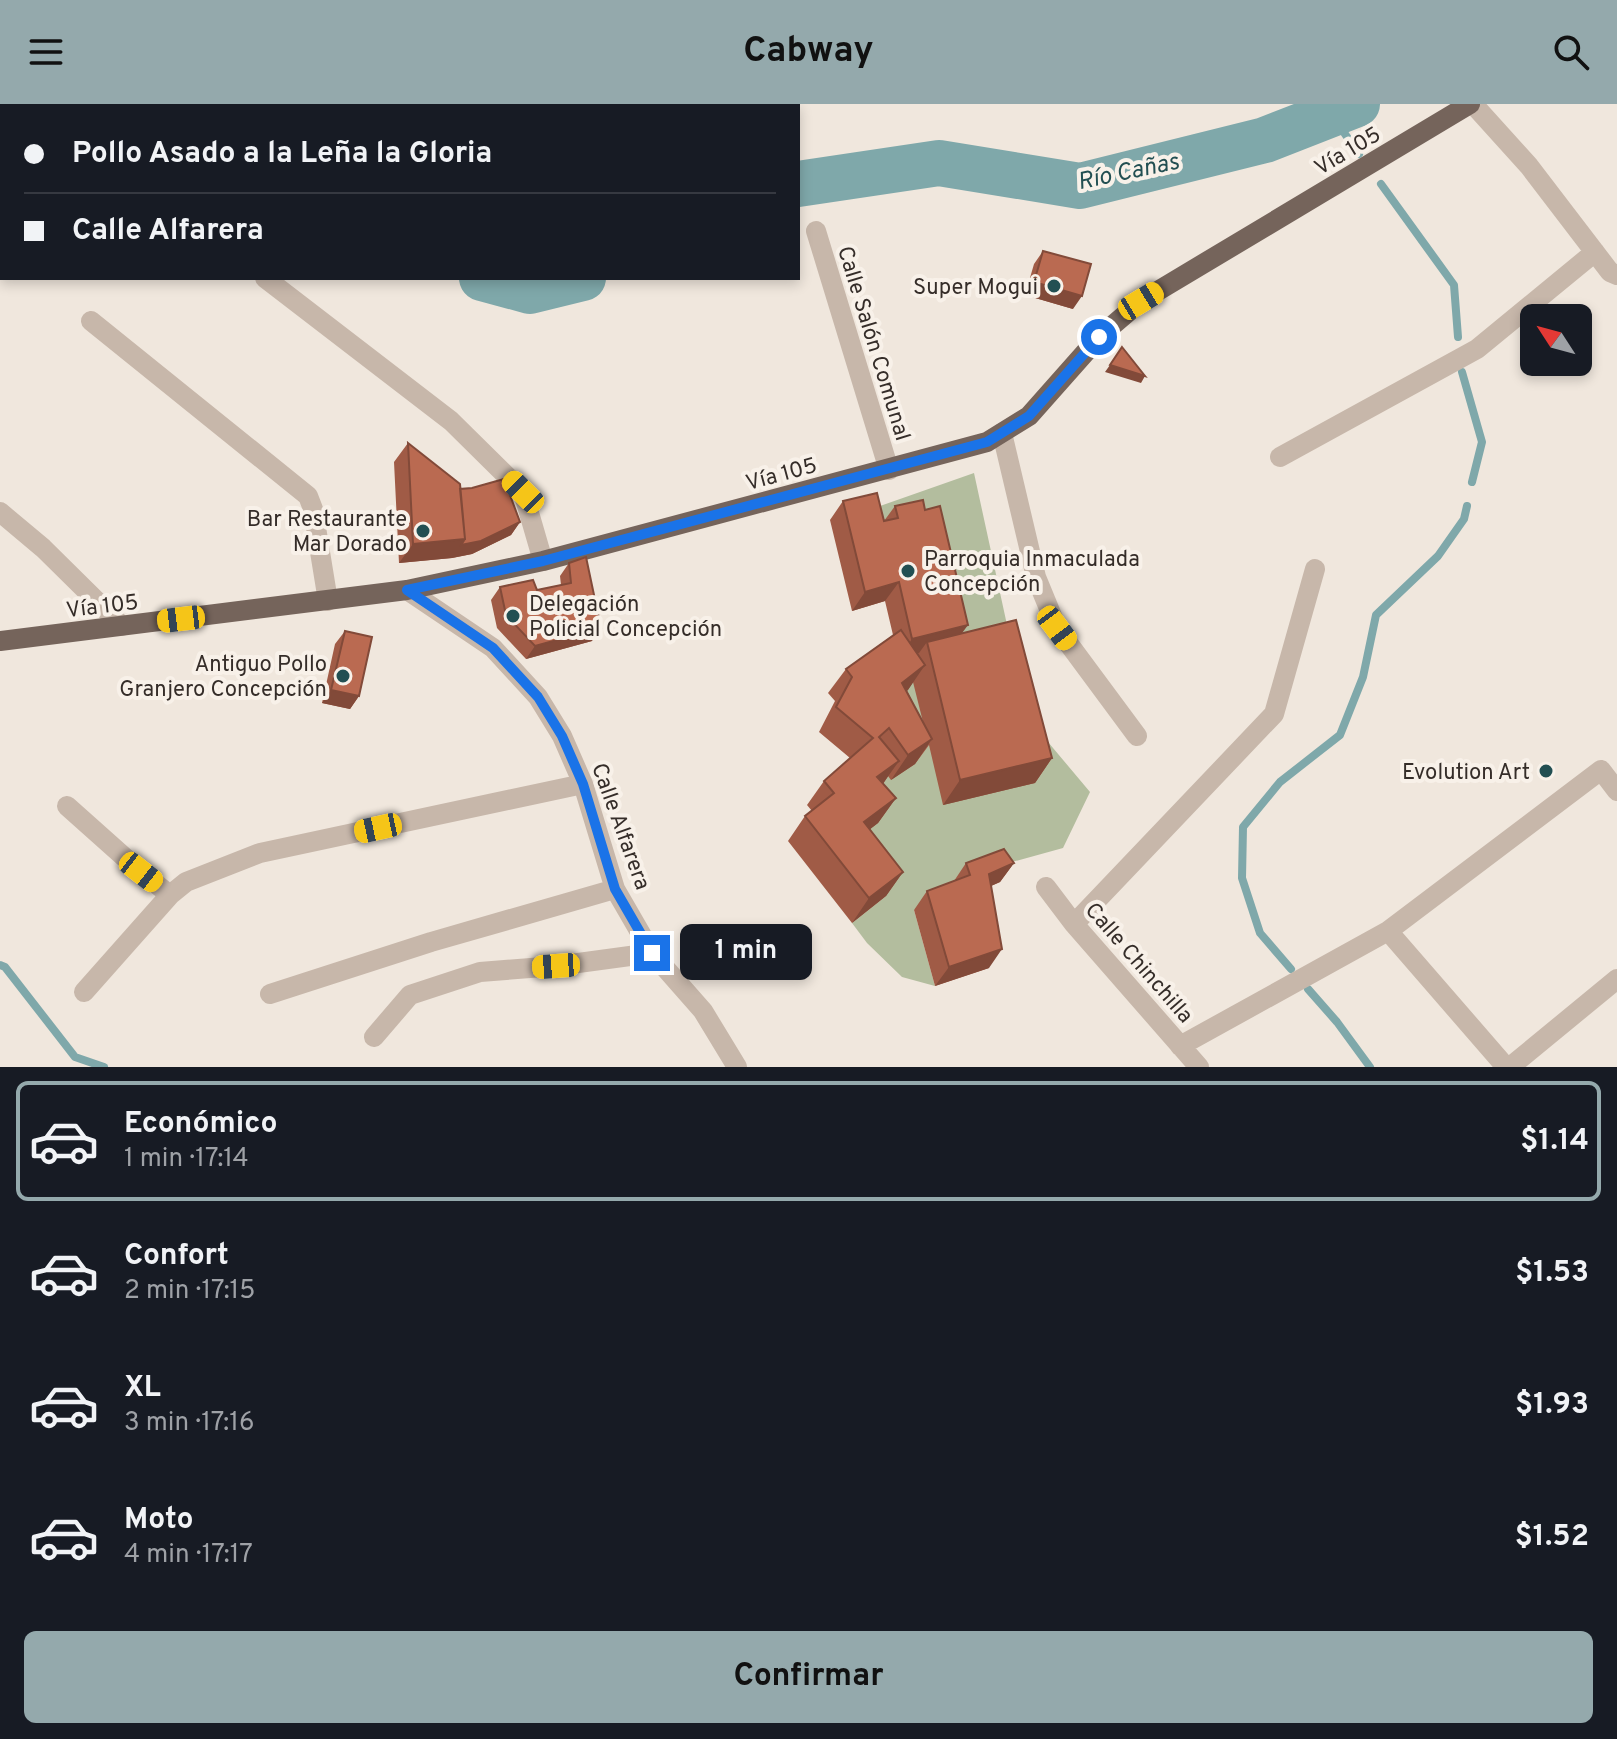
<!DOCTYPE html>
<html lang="es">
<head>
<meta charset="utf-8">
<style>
  body { margin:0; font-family:Overpass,sans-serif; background:#242831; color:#f1f3f6; height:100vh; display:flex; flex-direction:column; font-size:30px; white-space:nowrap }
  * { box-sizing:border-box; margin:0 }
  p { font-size:26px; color:#9ea1a6 }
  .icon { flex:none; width:44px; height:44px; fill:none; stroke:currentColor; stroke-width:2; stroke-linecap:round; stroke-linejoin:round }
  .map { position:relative; height:963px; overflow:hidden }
  .panel { display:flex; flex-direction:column; background:#171b24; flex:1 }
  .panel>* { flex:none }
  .hud { position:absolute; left:0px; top:0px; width:800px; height:176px; box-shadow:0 4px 12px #0003; display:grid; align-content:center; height:176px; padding:0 24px; background:#171b24 }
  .needle { width:52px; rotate:306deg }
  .tools { position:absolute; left:1520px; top:200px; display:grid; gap:16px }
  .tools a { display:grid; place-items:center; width:72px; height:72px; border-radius:12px; background:#171b24; box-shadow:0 4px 12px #0003; font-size:40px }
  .end { position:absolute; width:36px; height:36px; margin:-18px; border:10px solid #1a73e8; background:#fff; box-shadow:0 0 0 4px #fff }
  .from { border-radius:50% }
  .bubble { position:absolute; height:56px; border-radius:12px; background:#171b24; box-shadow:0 4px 12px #0003; font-size:26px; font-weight:700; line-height:56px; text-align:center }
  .car { position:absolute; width:24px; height:48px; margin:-24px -12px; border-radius:10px; box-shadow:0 0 6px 2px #0007; background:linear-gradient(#f5c518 24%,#345 0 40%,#f5c518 0 76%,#345 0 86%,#f5c518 0) }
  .hud b { display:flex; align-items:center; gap:28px; height:76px; font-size:30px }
  .hud b+b { border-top:2px solid #363941 }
  .hud i { width:20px; height:20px; background:#f1f3f6 }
  ul { padding:14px 0 0; list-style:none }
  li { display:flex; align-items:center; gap:24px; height:120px; margin:0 16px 12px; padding:0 8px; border:4px solid transparent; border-radius:12px }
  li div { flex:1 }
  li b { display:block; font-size:30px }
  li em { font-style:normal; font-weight:700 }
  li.on { border-color:#94a9ac }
  li>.icon { width:72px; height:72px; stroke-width:1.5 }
  .button { display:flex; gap:16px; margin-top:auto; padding:16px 24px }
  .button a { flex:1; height:92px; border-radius:12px; background:#94a9ac; color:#111; font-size:32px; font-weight:700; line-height:92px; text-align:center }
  header { display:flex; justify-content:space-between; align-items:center; height:104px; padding:0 24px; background:#94a9ac; color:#111; font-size:36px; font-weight:700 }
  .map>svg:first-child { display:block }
  .green { fill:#b3bd9e }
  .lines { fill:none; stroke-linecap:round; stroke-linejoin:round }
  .stream { stroke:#7fa8aa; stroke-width:8 }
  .river { stroke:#7fa8aa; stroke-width:46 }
  .minor { stroke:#c7b7aa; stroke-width:20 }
  .major { stroke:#75645b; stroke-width:20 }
  .wall { fill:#a05b46; fill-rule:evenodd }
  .shaded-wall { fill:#824a39 }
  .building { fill:#ba6a51; stroke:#824a39; stroke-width:2 }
  .route { stroke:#1a73e8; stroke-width:10 }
  .poi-dot { fill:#224f52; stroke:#f8f1e9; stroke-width:3 }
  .labels { text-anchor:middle; stroke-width:8; stroke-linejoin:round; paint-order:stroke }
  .street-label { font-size:22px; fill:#352d29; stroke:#f8f1e9 }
  .poi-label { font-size:22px; fill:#352d29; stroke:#f8f1e9; text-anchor:end }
  .water-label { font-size:24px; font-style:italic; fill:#224f52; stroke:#f8f1e9 }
</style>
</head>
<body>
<header><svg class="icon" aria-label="menu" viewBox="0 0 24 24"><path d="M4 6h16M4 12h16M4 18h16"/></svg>Cabway<svg class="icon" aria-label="search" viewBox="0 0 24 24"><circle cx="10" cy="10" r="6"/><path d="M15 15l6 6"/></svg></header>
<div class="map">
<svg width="1617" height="963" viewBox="0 0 1617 963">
  <rect width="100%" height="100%" fill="#f0e7dd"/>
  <!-- green -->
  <path class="green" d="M974,369L1027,613L1090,688L1063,744L990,764L914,806L935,882L902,873L867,839L852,819L886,792L847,743L896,541L882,421L863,408Z"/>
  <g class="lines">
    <!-- stream -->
    <path class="stream" d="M1331,10L1359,50
      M1381,80L1454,181L1458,233
      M1462,268L1482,338L1472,378
      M0,861L5,863L75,953L104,963
      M1291,865L1260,829L1242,774L1243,723L1280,678L1340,631L1363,573L1376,511L1438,452L1464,415L1467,402
      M1308,885L1337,918L1370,963"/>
    <!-- river -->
    <path class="river" d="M294,0L295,2
      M798,80L939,59L1080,82L1265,36L1357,0
      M482,174L530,187L583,174"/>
    <!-- minor -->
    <path class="minor" d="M38,0L40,2
      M1473,0L1529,62L1610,168L1617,171
      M130,2L132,0
      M0,49L2,47
      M816,127L889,366
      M0,165L2,160
      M265,174L451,317L523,388L543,457
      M91,217L308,392L313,405L328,497
      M1002,329L1036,473L1057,524L1137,632
      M1280,353L1477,245L1595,148
      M0,408L43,444L122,522
      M407,486L493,544L538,593L562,632L583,680L615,785L652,849L703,907L737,963
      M67,702L141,768L170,791
      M1046,783L1074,820L1199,963
      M1074,820L1274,610L1315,465
      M1388,827L1506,963
      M84,888L170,791L186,778L260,749L583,680
      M270,890L431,838L615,785
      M374,933L410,891L480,868L556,862L652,849
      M1180,942L1388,827L1601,666L1617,687
      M1510,963L1617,875"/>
    <!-- major -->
    <path class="major" d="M0,537L407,486L543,457L987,338L1029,312L1099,233L1141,197L1470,0"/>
  </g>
  <!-- wall -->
  <path class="wall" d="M1043,147L1073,205L1025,191L1034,160Z
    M408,339L460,385L520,418L511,431L472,450L452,454L399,459L394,358Z
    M843,397L884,417L895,402L925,406L962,529L1052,654L1035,679L943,701L929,641L915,660L891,676L888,672L883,680L896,694L878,719L870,725L903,768L886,792L852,819L788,737L805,712L812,707L807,701L824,677L850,654L819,628L835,597L828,589L846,565L893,531L885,497L852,507L830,416ZM913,578L923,618L907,587Z
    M569,459L592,537L526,555L497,524L491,496L500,483L537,486L561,481L560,472Z
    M345,527L359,592L350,605L322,599L335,540Z
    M966,759H1014L1000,778L991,782L989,864L935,882L914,806L927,787L954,777Z"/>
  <!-- shaded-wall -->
  <path class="shaded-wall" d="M1034,178L1082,192L1073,205L1025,191Z
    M1110,261L1145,272L1141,279L1105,268Z
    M520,418L511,431L472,450L452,454L399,459L413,440Z
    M899,478L885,497L852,507L865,488Z
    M968,521L954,540L927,538L919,549L899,554L912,535Z
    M601,524L592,537L526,555L535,542Z
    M925,561L908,586L885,603L902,579Z
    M331,586L359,592L350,605L322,599Z
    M932,635L915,660L891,676L908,651Z
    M1052,654L1035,679L943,701L960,676Z
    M899,657L882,681L877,673Z
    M896,694L878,719L847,743L864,718Z
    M1014,759L1000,778L975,789L989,770Z
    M903,768L886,792L852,819L869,794Z
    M1002,845L989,864L935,882L949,863Z"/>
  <!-- building -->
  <path class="building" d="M1043,147L1091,160L1082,192L1034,178Z
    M1122,243L1145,272L1110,261Z
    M408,339L460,380L465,435L413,440Z
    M504,375L520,418L481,437L461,441L465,435L460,385L472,384Z
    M877,389L884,417L898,414L895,402L923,396L925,406L940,402L968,521L912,535L899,478L865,488L843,397Z
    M586,453L601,524L535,542L506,511L500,483L533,476L537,486L571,479L569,459Z
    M1016,516L1052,654L960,676L927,538Z
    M901,526L925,561L902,579L932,635L908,651L889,624L879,633L899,657L877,673L896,694L864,718L903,768L869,794L805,712L834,689L824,677L873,634L836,603L852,573L846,565Z
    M345,527L372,533L359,592L331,586Z
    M1004,745L1014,759L989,770L1002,845L949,863L927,787L970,771L966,759Z"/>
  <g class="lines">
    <!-- route -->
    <path class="route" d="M652,849L615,785L583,680L562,632L538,593L493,544L407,486L543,457L987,338L1029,312L1099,233"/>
  </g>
  <!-- markers -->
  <g class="poi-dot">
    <circle cx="1054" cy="182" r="8"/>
    <circle cx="423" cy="427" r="8"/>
    <circle cx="908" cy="467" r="8"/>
    <circle cx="513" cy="512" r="8"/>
    <circle cx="343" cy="572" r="8"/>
    <circle cx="1546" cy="667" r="8"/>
  </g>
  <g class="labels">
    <!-- street labels -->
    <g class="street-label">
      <text transform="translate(1347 46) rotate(-31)" y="8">Vía 105</text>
      <text transform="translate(875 239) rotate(73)" y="8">Calle Salón Comunal</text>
      <text transform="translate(781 369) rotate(-15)" y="8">Vía 105</text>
      <text transform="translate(102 501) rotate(-7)" y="8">Vía 105</text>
      <text transform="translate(622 722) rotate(70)" y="8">Calle Alfarera</text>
      <text transform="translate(1140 858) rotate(49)" y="8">Calle Chinchilla</text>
    </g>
    <!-- poi labels -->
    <g class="poi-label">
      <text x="1038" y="190">Super Mogui</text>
      <text x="407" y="422">Bar Restaurante<tspan x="407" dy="25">Mar Dorado</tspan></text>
      <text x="924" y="462" text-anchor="start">Parroquia Inmaculada<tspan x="924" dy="25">Concepción</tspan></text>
      <text x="529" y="507" text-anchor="start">Delegación<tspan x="529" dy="25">Policial Concepción</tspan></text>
      <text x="327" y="567">Antiguo Pollo<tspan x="327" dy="25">Granjero Concepción</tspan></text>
      <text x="1530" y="675">Evolution Art</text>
    </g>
    <!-- water labels -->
    <g class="water-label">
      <text transform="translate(1128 67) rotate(-12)" y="8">Río Cañas</text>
    </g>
  </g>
</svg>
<div class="tools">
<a><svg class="needle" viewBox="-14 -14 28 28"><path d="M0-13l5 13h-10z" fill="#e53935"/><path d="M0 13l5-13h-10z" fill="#9ea1a6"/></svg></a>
</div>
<i class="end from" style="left:1099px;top:233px"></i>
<i class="end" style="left:652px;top:849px"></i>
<div class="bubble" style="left:680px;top:820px;width:132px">1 min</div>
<i class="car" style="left:1141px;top:197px;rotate:59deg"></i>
<i class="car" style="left:523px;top:388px;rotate:315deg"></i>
<i class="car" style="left:181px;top:515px;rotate:263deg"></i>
<i class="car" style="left:1057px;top:524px;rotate:143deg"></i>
<i class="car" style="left:378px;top:724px;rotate:258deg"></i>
<i class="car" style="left:141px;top:768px;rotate:128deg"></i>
<i class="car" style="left:556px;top:862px;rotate:266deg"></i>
<div class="hud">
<b><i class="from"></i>Pollo Asado a la Leña la Gloria</b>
<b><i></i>Calle Alfarera</b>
</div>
</div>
<section class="panel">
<ul>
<li class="on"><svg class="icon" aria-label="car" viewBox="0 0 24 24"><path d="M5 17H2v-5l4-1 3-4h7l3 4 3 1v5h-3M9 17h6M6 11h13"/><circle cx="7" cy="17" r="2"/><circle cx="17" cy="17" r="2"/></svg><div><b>Económico</b><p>1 min · 17:14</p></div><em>$1.14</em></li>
<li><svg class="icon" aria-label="car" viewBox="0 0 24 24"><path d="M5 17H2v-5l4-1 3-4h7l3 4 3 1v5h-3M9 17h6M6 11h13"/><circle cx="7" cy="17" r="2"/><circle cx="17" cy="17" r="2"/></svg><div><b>Confort</b><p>2 min · 17:15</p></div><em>$1.53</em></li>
<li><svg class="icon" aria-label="car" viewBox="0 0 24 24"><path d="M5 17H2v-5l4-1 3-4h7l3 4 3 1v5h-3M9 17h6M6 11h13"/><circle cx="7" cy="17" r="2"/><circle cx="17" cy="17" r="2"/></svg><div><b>XL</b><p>3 min · 17:16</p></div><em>$1.93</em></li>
<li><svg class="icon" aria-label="car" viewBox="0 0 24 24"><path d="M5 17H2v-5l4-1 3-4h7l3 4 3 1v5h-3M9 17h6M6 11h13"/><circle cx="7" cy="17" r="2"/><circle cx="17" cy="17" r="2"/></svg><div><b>Moto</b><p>4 min · 17:17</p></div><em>$1.52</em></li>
</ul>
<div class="button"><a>Confirmar</a></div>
</section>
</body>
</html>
